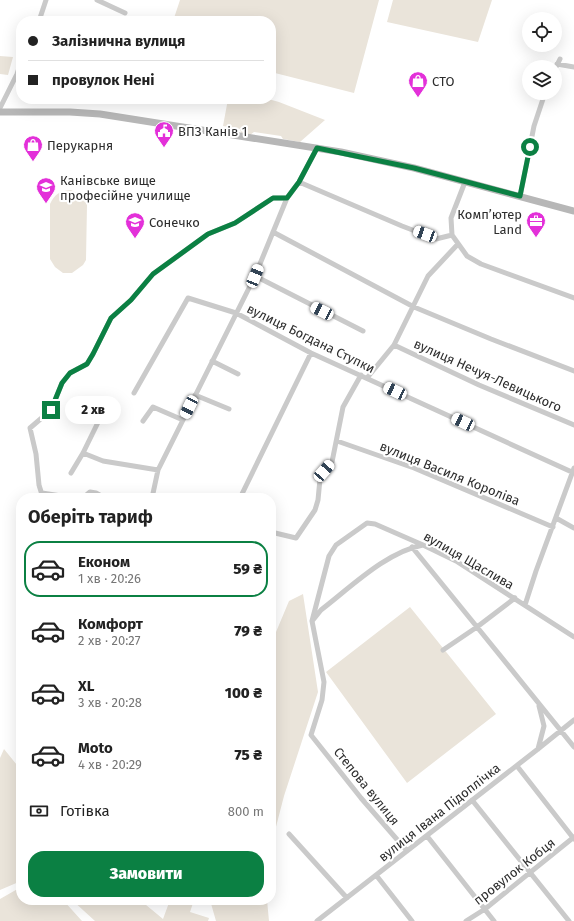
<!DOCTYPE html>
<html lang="uk">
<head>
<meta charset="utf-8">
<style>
  body { margin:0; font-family:"Fira Sans",sans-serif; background:#f2f2f2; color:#222; height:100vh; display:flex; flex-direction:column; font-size:15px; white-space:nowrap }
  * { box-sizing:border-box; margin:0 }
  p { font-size:13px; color:#767676 }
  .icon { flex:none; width:22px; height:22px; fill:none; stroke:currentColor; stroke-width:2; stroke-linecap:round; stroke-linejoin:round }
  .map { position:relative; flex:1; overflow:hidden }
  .panel { position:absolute; left:16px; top:493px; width:260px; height:412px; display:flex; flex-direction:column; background:#fff; border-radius:16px; box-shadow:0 4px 16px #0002 }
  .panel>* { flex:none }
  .top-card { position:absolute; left:16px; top:16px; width:260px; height:88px; border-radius:16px; box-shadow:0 4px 16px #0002; display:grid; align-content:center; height:88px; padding:0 12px; background:#fff }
  .buttons { position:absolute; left:522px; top:12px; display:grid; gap:8px }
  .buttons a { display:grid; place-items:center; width:40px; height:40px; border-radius:50%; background:#fff; box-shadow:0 4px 16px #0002; font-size:20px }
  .end { position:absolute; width:18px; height:18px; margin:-9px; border:5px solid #0b8043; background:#fff; box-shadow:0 0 0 2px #fff }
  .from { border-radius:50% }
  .bubble { position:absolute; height:28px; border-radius:14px; background:#fff; box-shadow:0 4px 16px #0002; font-size:13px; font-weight:800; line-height:28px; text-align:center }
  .car { position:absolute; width:12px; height:24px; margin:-12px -6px; border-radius:5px; box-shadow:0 0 3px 1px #0007; background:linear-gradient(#fff 24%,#345 0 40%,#fff 0 76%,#345 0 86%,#fff 0) }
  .top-card b { display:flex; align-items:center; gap:14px; height:38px; font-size:15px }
  .top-card b+b { border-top:1px solid #e0e0e0 }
  .top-card i { width:10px; height:10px; background:#222 }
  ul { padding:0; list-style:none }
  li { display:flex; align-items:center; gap:12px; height:56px; margin:0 8px 6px; padding:0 4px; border:2px solid transparent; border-radius:16px }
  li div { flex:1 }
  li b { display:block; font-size:15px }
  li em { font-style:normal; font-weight:800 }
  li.current { border-color:#0b8043 }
  li>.icon { width:36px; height:36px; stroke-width:1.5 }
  h2 { padding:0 12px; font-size:18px; line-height:48px }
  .pay { display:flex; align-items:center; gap:10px; height:44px; padding:0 12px; font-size:15px }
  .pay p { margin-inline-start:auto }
  .button { display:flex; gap:8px; margin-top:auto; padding:8px 12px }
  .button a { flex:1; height:46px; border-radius:16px; background:#0b8043; color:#fff; font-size:16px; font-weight:800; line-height:46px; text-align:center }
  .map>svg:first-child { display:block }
  .green { fill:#eae4da }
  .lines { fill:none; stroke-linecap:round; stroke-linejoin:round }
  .street { stroke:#cacaca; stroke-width:5 }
  .secondary { stroke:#b7b7b7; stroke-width:7 }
  .route { stroke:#0b8043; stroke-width:5 }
  .labels { text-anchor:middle; stroke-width:4; stroke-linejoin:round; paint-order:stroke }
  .poi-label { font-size:13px; fill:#2d2d2d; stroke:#fff; text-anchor:start }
  .street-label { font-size:13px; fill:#2d2d2d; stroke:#fff }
</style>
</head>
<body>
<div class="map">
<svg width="574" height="921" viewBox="0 0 574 921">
  <rect width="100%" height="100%" fill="#fff"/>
  <!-- green -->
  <path class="green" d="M180,0H379L354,93L271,72V21H173Z
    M393,0H492L478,42L387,22Z
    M0,56L13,57L8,75L0,74Z
    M228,99H268L279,102L325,120L300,142L283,139L281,136L254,132L250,135L241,133L240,129L223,126Z
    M71,190C79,194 83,197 87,205L86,260L83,265L72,273H63L55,267L50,259V204C55,194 59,191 71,190Z
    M303,594L318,692L284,796L271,846V644L289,601Z
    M410,607L496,714L407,783L326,672Z
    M4,749L21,770V881L0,890V758Z
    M21,887V900H63L82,921H0V899Z
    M72,900H140L163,919L170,900H194L190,912L209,918L208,921H95Z
    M210,900H267L269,921H216Z"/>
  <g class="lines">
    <!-- street -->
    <path class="street" d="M97,0L125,13
      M39,21L46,0
      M557,64L574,67
      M555,69L560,59
      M0,108L17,74L21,62
      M299,182L402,226L436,239L452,235
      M465,182L451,218L452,235L467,256L481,264L574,298
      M520,197L534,126L545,93
      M273,232L414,307L491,339L574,371
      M255,276L363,331
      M394,345L479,385L574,425
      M212,361L238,374
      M367,378L394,345L428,276L458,244
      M134,393L188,298L236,313L311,353L574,473
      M195,395L229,409
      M143,421L153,407L183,420
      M337,441L414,468L553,527
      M83,453L103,461L158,470
      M71,473L83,453L107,404
      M42,493L74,498
      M43,498L39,485L36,454L30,428L51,410L62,383L70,373L87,364L93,354L111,318L131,300L153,274L208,234L235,223L273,198H287
      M78,498L84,497L90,492L96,493L105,498
      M152,498L158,470L255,276L287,198L299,182L317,148
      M240,498L311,353
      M556,518L574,528
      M271,532L296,538L315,510L318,500L320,479L325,471L332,462L343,407L361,375
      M412,547L477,627L574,747
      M525,605L536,571L574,468
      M313,620L321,610C351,587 386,552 423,545
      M443,650L477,627L515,598
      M538,749L544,726L539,706
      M517,766L574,839
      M472,800L569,921
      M289,834L347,898
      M427,836L494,921
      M407,851L361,798L311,735L322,700L324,682L312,621L329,556L336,545L367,523L375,524L423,545L456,561L574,637
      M376,875L412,921
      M317,921L538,749L574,720
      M466,921L485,909L574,837"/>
    <!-- secondary -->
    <path class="secondary" d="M0,112H70L100,114L341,152L414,168L574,211"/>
  </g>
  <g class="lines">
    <!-- route -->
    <path class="route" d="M51,410L62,383L70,373L87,364L93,354L111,318L131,300L153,274L208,234L235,223L273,198H287L299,182L317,148L414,168L520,196L530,147"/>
  </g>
  <!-- icons -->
  <defs>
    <symbol id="shop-pin" viewBox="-11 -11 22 30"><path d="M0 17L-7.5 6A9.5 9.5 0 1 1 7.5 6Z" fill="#e330d9" stroke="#fff"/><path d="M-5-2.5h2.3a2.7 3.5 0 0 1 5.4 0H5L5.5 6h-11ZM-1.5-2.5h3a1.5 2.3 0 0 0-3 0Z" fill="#fff"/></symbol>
    <symbol id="civic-pin" viewBox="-11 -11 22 30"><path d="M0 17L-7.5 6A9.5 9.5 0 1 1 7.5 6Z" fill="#e330d9" stroke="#fff"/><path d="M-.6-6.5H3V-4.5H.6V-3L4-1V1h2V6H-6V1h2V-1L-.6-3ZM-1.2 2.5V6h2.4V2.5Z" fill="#fff"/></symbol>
    <symbol id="university-pin" viewBox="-11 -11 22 30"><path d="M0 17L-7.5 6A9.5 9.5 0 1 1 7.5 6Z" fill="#e330d9" stroke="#fff"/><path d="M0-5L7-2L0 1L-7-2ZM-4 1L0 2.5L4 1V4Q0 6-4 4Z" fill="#fff"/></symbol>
    <symbol id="office-pin" viewBox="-11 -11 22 30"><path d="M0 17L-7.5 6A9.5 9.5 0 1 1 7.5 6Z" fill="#e330d9" stroke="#fff"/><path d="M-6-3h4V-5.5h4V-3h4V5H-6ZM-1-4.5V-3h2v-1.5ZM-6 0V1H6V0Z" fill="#fff"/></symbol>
    <symbol id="school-pin" viewBox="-11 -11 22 30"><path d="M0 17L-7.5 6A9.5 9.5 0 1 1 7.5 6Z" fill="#e330d9" stroke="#fff"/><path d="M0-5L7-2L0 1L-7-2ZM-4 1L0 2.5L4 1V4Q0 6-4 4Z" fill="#fff"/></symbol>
  </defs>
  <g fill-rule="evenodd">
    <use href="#shop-pin" x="407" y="70" width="22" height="30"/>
    <use href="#civic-pin" x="153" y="120" width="22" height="30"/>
    <use href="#shop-pin" x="22" y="134" width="22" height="30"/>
    <use href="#university-pin" x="35" y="176" width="22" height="30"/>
    <use href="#office-pin" x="525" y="210" width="22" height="30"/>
    <use href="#school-pin" x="124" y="211" width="22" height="30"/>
  </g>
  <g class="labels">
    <!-- poi labels -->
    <g class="poi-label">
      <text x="432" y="86">СТО</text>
      <text x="178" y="136">ВПЗ Канів 1</text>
      <text x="47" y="150">Перукарня</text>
      <text x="60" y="185">Канівське вище<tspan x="60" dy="15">професійне училище</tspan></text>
      <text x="522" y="219" text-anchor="end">Комп’ютер<tspan x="522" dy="15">Land</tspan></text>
      <text x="149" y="227">Сонечко</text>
    </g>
    <!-- street labels -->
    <g class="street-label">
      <text transform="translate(311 338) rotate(26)" y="5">вулиця Богдана Ступки</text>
      <text transform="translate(488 375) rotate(24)" y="5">вулиця Нечуя-Левицького</text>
      <text transform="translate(450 473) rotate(22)" y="5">вулиця Василя Короліва</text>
      <text transform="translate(469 560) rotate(30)" y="5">вулиця Щаслива</text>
      <text transform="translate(367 786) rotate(51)" y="5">Степова вулиця</text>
      <text transform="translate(439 812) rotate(-38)" y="5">вулиця Івана Підоплічка</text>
      <text transform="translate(514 871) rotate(-38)" y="5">провулок Кобця</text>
    </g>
  </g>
</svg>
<div class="buttons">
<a><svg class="icon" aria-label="locate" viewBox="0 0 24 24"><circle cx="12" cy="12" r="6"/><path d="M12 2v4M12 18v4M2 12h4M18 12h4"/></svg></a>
<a><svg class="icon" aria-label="layers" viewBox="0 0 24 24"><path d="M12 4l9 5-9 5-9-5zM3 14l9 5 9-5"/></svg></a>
</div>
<i class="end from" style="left:530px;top:147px"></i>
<i class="end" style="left:51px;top:410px"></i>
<div class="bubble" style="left:65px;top:396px;width:56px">2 хв</div>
<i class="car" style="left:425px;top:234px;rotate:290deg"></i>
<i class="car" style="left:255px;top:276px;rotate:22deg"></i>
<i class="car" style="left:322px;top:311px;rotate:297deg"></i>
<i class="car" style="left:395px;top:391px;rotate:295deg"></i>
<i class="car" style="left:189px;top:407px;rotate:206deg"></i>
<i class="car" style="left:463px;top:422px;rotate:295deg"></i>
<i class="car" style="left:324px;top:471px;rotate:41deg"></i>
<div class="top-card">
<b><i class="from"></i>Залізнична вулиця</b>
<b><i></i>провулок Нені</b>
</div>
<section class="panel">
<h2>Оберіть тариф</h2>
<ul>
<li class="current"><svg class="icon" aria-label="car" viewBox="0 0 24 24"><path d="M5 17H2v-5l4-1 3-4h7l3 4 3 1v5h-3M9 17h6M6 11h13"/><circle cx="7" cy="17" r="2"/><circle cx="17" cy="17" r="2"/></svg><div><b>Економ</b><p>1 хв · 20:26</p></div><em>59 ₴</em></li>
<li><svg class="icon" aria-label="car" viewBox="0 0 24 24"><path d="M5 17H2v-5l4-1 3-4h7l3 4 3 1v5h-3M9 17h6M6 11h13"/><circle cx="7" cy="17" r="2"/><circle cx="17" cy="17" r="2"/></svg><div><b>Комфорт</b><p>2 хв · 20:27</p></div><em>79 ₴</em></li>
<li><svg class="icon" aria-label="car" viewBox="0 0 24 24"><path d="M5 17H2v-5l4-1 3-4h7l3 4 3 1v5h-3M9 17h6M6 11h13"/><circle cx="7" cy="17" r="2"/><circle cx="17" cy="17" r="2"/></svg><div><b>XL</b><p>3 хв · 20:28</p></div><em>100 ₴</em></li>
<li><svg class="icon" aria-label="car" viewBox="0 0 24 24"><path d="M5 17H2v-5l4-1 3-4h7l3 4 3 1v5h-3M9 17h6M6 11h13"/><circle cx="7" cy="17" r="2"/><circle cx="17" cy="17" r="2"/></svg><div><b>Moto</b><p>4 хв · 20:29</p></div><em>75 ₴</em></li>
</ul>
<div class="pay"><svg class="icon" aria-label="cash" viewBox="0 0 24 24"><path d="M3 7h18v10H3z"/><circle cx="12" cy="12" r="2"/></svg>Готівка<p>800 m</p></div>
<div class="button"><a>Замовити</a></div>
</section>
</div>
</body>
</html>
